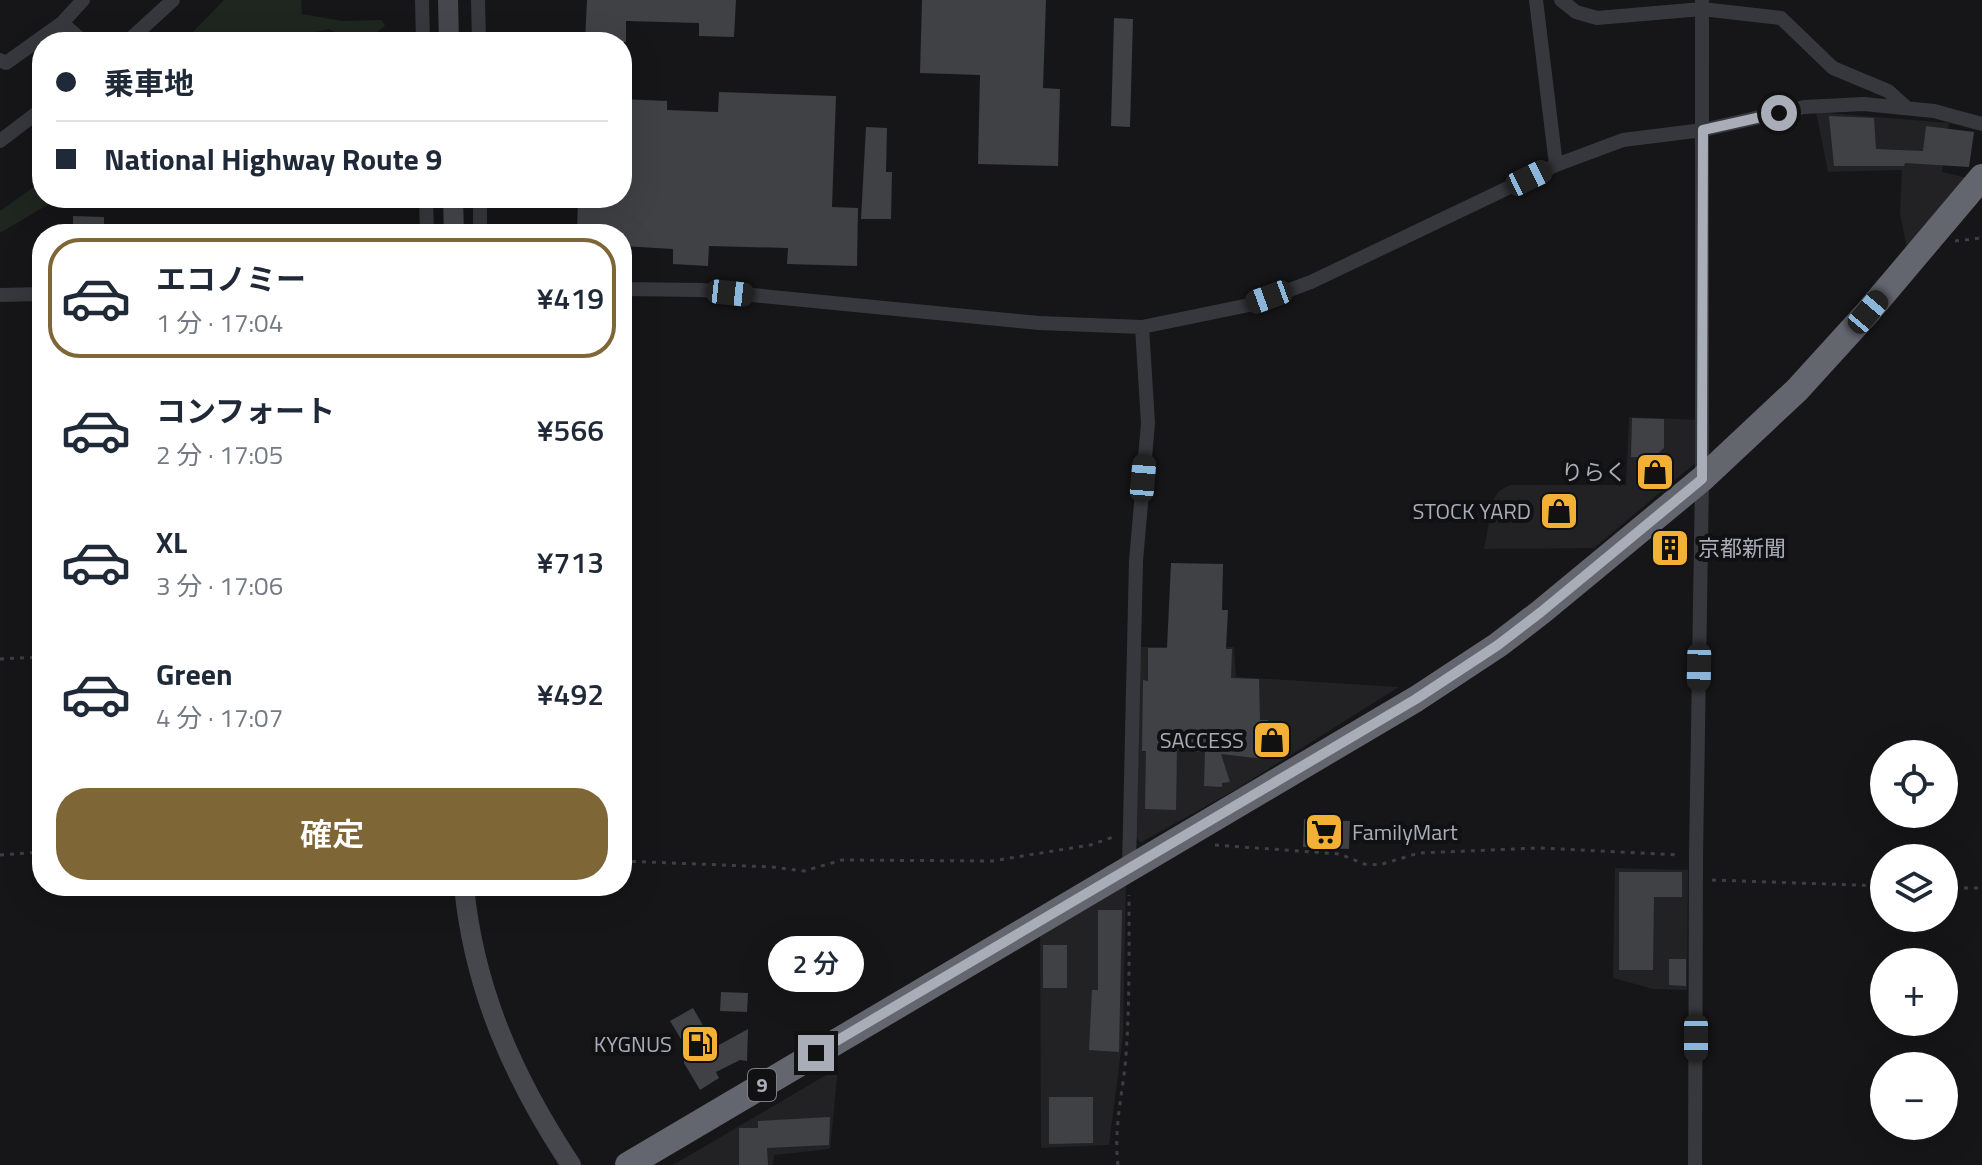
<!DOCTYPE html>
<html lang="ja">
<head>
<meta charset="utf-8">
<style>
  body { margin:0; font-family:"Titillium Web","Noto Sans JP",sans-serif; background:#f2f2f3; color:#1f2937; height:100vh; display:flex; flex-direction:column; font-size:30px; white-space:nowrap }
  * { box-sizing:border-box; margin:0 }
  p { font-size:26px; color:#747a83 }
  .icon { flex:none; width:44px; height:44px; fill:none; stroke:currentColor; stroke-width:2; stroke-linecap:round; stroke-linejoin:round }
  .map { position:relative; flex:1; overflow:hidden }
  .panel { position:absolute; left:32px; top:224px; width:600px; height:672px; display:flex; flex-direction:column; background:#fff; border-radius:32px; box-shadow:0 8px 32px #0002 }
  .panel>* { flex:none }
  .top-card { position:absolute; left:32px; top:32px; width:600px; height:176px; border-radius:32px; box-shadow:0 8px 32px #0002; display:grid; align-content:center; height:176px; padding:0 24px; background:#fff }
  .buttons { position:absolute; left:1870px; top:740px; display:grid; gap:16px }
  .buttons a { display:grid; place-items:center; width:88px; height:88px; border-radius:50%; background:#fff; box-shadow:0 8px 32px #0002; font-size:40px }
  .end { position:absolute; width:36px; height:36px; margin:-18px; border:10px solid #a8adb8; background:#111; box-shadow:0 0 0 4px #111 }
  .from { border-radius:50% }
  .bubble { position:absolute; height:56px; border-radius:28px; background:#fff; box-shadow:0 8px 32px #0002; font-size:26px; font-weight:600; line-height:56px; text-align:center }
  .car { position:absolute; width:24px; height:48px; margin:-24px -12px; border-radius:10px; box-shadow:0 0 6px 2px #0007; background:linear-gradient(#222 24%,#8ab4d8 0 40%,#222 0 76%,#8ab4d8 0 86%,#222 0) }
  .top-card b { display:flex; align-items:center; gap:28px; height:76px; font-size:30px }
  .top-card b+b { border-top:2px solid #e0e1e3 }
  .top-card i { width:20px; height:20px; background:#1f2937 }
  ul { padding:14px 0 0; list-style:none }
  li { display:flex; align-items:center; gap:24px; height:120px; margin:0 16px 12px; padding:0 8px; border:4px solid transparent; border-radius:32px }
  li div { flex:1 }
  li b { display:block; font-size:30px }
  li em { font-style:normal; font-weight:600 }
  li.active { border-color:#7e6636 }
  li>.icon { width:72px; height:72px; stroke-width:1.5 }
  .cta { display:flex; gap:16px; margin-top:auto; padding:16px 24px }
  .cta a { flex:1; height:92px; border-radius:32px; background:#7e6636; color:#fff; font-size:32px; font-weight:600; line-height:92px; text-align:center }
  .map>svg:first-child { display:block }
  .built { fill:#222225 }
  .green { fill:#1e261f }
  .building { fill:#404145 }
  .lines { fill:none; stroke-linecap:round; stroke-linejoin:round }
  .path { stroke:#3d3f44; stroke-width:3; stroke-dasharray:4 6; stroke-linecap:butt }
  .street { stroke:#37383d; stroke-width:14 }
  .secondary { stroke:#45474d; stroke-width:20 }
  .highway { stroke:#63666e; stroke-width:26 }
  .route { stroke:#a8adb8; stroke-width:10 }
  .labels { text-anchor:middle; stroke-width:8; stroke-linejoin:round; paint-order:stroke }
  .shield { fill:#111113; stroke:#7b7e86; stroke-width:2 }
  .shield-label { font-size:20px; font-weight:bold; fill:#a8adb8 }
  .poi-label { font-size:22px; fill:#a8adb8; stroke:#111113; text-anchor:end }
</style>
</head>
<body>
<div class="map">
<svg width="1982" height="1165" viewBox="0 0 1982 1165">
  <rect width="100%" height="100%" fill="#161618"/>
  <!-- built -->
  <path class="built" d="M1816,112L1949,123L1942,172L1968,178L1907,249L1900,213L1902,170L1828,172Z
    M1629,417L1700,420L1699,460L1594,548L1484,549L1493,500L1499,491L1510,485H1626Z
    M1139,647H1234L1236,677L1399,687L1235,790L1140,843L1135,835Z
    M1615,868L1688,870L1687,990L1653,989L1613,978Z
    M1126,883L1123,1035L1109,1145L1041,1148L1040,931Z
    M838,1068L830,1149L774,1155L773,1165H673Z"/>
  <!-- green -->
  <path class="green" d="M224,0H301L302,14L343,21L382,20L385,26C361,44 355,49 330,29L296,36L294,42H183Z
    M42,181V198H59L0,233V211Z"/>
  <!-- building -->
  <path class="building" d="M587,0H736L734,37L699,36V23L626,21V42H585Z
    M922,0H1046L1043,88L1060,89L1058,166L978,164L980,75L920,73Z
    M1114,18L1133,19L1130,127L1111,126Z
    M719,92L836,96L832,207L858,208L857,266L787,264L788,248L709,246L708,266L673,264V249L622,246V234H577L578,198H622V99L667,101V110L718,112Z
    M1829,116L1874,118L1876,149L1923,151L1926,126L1974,132L1969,167L1905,163L1904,166H1834Z
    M866,127L887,128L886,172H892L891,219H861Z
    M73,216L104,217V234H73Z
    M1632,418L1664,419V448L1653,458L1631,457Z
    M1660,540H1681V557H1660Z
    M1171,563L1223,564L1222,610H1228L1226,649H1232L1231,678L1259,679L1260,720H1268L1264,759L1221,754L1230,782L1222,783V787L1204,786L1205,752L1177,750L1176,810L1145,809L1146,751H1142L1143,680L1148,681V648H1167Z
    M1304,819L1350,821L1349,849L1303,847Z
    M1619,872H1682V897H1654L1653,970H1619Z
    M1098,910H1122L1119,1052L1089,1050L1092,990H1098Z
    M1043,945H1067V988H1043Z
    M1669,959H1686V986L1669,985Z
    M721,992L748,993L747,1012L720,1011Z
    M693,1008L719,1053V1045L748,1029L747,1061L740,1060L716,1072L719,1078L700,1090L684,1063V1044L670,1021Z
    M1049,1097H1093V1143L1049,1144Z
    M830,1117L829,1145L767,1148L768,1165H739V1128H758V1121Z"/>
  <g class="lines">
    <!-- path -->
    <path class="path" d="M1955,241L1982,238
      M0,659L42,657
      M1215,845L1340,854L1364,864L1379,865L1419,853L1539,848L1680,855
      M0,855L42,852
      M622,861L772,867L804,871L842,860L992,861L1090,845L1113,837
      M1712,880L1884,886
      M1944,888H1982
      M1118,1165C1114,1132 1121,1100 1125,1067C1130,1010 1129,953 1129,895"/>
    <!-- street -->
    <path class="street" d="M422,0L423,42
      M478,0L479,42
      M1536,0L1556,165
      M1561,0L1576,12L1597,18L1702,9L1781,18L1833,68L1888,91L1907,108
      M62,23L83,0
      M127,42L173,0
      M0,60L6,63L62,23L84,42
      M0,141L42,109
      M426,198L427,234
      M480,198V234
      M622,289L701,290L1039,323L1142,327L1249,305L1311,282L1556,165L1623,140L1703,130L1804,107L1864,104L1934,111L1982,124
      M0,295L42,294
      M1129,867L1136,561L1148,423L1142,327
      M1695,1165L1696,856L1702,479V0"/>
    <!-- secondary -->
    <path class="secondary" d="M448,0L449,42
      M453,198L454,234
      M464,886C474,990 514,1079 571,1165"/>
    <!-- highway -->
    <path class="highway" d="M628,1165L1416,699L1498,645L1541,612L1702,479L1797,390L1868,312L1982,177"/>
  </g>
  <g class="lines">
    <!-- route -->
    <path class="route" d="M816,1053L1416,699L1498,645L1541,612L1702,479L1703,130L1779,113"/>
  </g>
  <!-- icons -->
  <defs>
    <symbol id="shop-square" viewBox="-11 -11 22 22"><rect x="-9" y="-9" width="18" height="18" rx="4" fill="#f2b134" stroke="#111113"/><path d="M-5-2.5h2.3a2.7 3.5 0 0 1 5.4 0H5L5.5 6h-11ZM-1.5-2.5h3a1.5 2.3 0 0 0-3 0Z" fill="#111"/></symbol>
    <symbol id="building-square" viewBox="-11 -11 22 22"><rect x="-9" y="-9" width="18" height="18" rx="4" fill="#f2b134" stroke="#111113"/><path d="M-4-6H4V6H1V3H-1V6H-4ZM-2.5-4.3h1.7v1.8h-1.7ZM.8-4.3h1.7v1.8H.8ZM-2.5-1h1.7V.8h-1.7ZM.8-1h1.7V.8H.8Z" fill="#111"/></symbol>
    <symbol id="supermarket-square" viewBox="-11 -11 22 22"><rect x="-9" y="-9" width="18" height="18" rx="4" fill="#f2b134" stroke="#111113"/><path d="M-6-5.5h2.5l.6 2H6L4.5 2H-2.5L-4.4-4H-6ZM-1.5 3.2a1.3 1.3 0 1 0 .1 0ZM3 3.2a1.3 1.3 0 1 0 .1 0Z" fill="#111"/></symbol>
    <symbol id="fuel-square" viewBox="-11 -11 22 22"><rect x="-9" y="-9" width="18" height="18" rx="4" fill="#f2b134" stroke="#111113"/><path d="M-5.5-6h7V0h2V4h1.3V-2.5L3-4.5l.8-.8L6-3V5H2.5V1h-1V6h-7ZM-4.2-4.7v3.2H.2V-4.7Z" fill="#111"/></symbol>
  </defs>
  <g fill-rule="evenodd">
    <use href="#shop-square" x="1633" y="450" width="44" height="44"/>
    <use href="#shop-square" x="1537" y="489" width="44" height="44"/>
    <use href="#building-square" x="1648" y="526" width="44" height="44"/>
    <use href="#shop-square" x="1250" y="718" width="44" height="44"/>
    <use href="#supermarket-square" x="1302" y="810" width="44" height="44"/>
    <use href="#fuel-square" x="678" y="1022" width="44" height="44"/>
  </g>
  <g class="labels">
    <!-- shield labels -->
    <rect class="shield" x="748" y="1069" width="28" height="32" rx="6"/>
    <g class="shield-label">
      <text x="762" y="1092">9</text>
    </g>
    <!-- poi labels -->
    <g class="poi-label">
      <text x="1627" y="480">りらく</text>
      <text x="1531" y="519">STOCK YARD</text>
      <text x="1698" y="556" text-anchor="start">京都新聞</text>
      <text x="1244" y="748">SACCESS</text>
      <text x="1352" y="840" text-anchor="start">FamilyMart</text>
      <text x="672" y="1052">KYGNUS</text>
    </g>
  </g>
</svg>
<div class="buttons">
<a><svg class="icon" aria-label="locate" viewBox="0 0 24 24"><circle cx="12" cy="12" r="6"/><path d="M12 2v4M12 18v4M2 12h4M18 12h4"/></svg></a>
<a><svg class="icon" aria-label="layers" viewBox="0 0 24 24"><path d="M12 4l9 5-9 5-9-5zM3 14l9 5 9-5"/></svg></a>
<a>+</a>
<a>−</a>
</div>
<i class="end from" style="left:1779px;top:113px"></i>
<i class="end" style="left:816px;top:1053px"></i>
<div class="bubble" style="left:768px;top:936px;width:96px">2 分</div>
<i class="car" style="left:1529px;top:178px;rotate:64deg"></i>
<i class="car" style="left:730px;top:293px;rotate:96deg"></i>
<i class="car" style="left:1269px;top:297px;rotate:250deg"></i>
<i class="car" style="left:1868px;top:312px;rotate:40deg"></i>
<i class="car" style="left:1143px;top:478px;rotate:5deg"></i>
<i class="car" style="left:1699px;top:667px;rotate:181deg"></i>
<i class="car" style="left:1696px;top:1038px;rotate:180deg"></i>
<div class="top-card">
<b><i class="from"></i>乗車地</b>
<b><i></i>National Highway Route 9</b>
</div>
<section class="panel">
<ul>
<li class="active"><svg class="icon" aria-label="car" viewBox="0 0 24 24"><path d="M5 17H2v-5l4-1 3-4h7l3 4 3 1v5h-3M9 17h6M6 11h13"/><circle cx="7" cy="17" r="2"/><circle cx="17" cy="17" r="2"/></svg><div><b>エコノミー</b><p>1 分 · 17:04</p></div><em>¥419</em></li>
<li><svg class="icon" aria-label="car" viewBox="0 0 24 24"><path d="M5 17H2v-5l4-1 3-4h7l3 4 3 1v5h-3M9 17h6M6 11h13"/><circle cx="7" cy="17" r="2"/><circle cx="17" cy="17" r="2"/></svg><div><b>コンフォート</b><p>2 分 · 17:05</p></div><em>¥566</em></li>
<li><svg class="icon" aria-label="car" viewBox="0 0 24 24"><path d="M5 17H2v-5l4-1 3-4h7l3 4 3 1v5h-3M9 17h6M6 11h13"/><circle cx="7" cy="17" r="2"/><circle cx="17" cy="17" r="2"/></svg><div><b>XL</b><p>3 分 · 17:06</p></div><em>¥713</em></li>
<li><svg class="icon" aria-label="car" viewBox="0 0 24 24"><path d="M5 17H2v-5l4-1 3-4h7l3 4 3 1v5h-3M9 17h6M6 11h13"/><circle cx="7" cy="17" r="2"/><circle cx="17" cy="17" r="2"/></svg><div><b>Green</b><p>4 分 · 17:07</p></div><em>¥492</em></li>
</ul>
<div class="cta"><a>確定</a></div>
</section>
</div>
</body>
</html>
